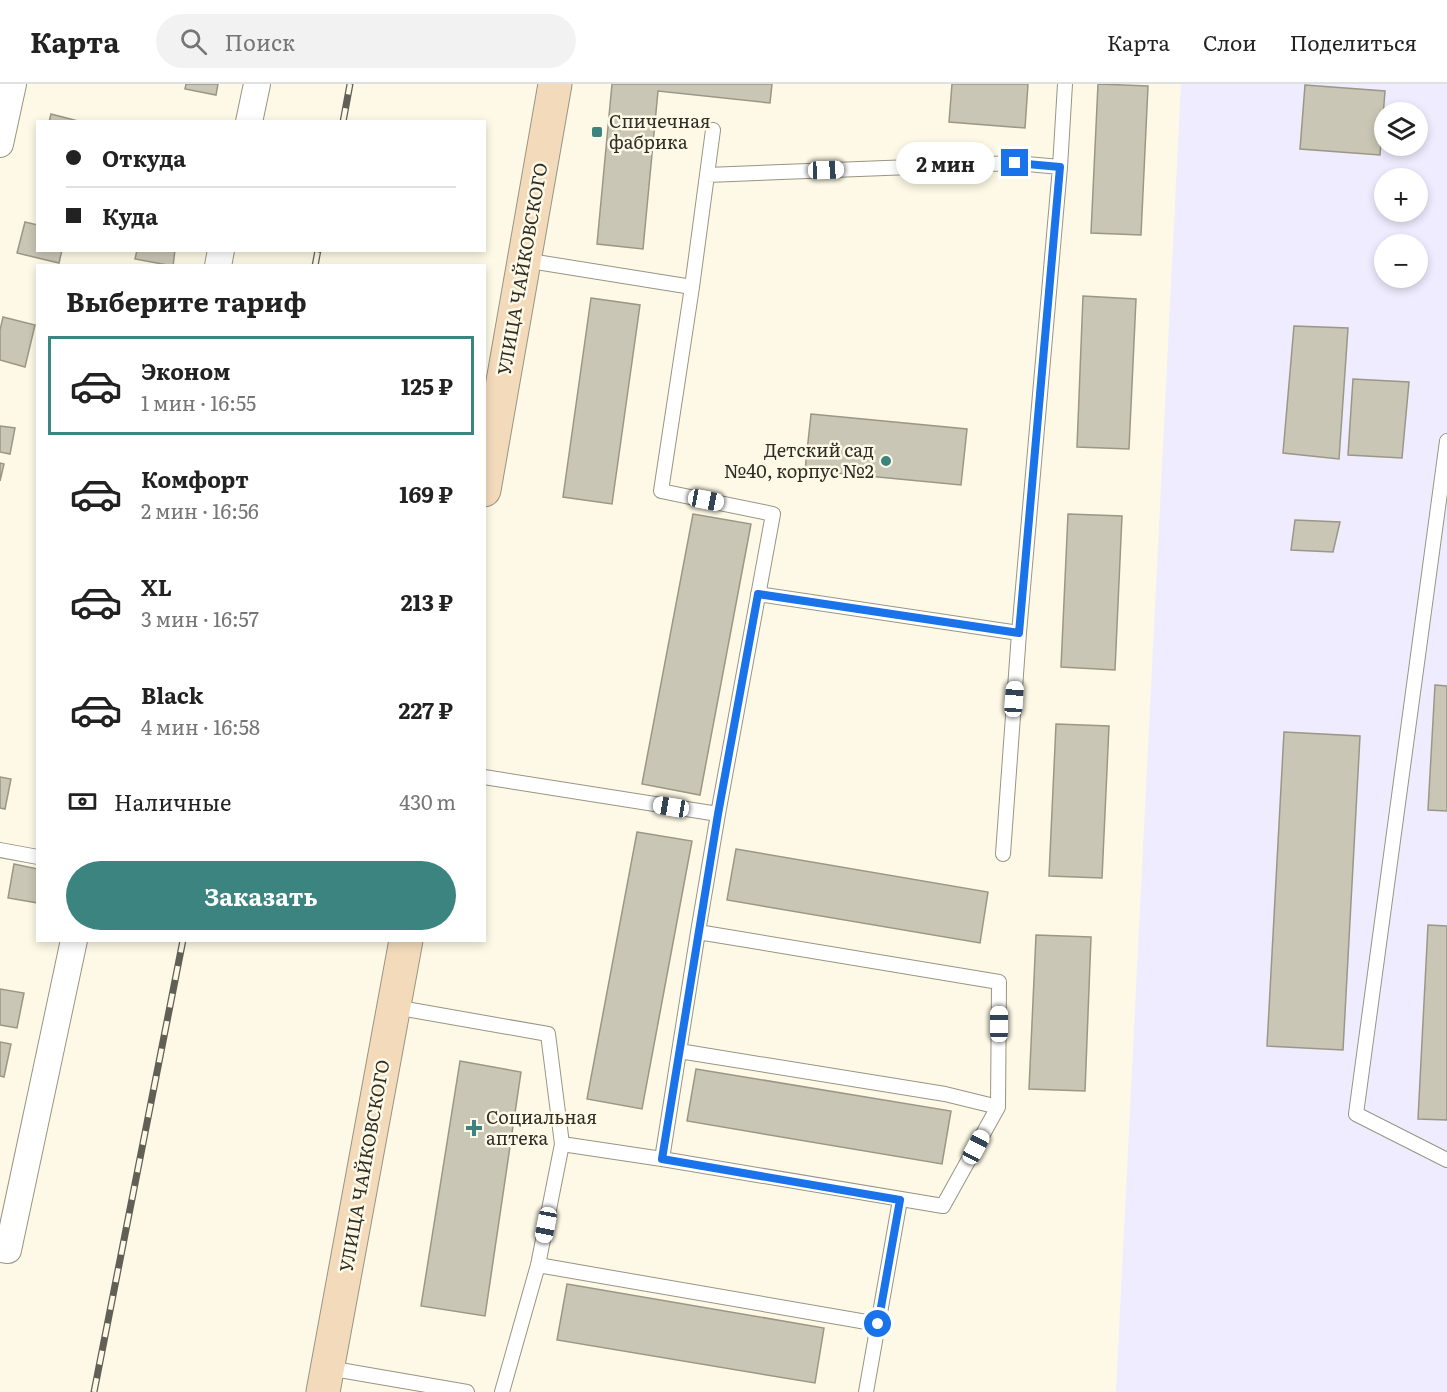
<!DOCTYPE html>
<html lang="ru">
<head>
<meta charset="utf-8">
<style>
  body { margin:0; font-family:Literata,serif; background:#f2f2f2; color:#222; height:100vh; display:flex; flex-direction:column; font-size:22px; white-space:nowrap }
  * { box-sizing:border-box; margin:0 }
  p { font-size:20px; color:#767676 }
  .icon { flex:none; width:33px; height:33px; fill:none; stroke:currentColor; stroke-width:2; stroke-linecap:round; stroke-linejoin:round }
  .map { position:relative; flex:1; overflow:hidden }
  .panel { position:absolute; left:36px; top:180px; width:450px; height:678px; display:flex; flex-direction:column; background:#fff; border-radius:0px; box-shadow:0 3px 9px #0003 }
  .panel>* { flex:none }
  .guide { position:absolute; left:36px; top:36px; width:450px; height:132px; border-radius:0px; box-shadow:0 3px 9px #0003; display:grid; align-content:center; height:132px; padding:0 30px; background:#fff }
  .fabs { position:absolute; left:1374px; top:18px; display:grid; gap:12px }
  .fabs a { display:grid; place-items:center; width:54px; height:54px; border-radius:50%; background:#fff; box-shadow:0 3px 9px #0003; font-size:30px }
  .end { position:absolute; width:27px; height:27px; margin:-14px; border:8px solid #1a73e8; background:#fff; box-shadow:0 0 0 3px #fff }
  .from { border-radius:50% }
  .bubble { position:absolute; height:42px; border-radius:21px; background:#fff; box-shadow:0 3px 9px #0003; font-size:20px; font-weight:700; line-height:42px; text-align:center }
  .car { position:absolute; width:18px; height:36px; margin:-18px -9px; border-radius:8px; box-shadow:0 0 4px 2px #0007; background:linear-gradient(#fff 24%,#345 0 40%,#fff 0 76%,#345 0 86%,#fff 0) }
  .guide b { display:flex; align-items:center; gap:21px; height:57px; font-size:22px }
  .guide b+b { border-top:2px solid #e0e0e0 }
  .guide i { width:15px; height:15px; background:#222 }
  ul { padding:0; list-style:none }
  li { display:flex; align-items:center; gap:18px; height:99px; margin:0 12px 9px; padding:0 18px; border:3px solid transparent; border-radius:0px }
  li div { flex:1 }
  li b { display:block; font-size:22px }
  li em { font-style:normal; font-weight:700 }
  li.active { border-color:#3c8480 }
  li>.icon { width:54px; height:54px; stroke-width:1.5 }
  h2 { padding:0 30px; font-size:27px; line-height:72px }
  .pay { display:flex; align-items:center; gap:15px; height:66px; padding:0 30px; font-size:22px }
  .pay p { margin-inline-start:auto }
  .primary-button { display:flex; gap:12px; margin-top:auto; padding:12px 30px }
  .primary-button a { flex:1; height:69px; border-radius:36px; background:#3c8480; color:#fff; font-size:24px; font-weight:700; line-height:69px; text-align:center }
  header { display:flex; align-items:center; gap:36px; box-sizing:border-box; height:84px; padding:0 30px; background:#fff; border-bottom:2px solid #e0e0e0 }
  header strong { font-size:28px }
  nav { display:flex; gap:33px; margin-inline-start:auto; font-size:21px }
  .search { width:420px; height:54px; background:#f2f2f2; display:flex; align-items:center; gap:15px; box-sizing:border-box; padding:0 21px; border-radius:33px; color:#767676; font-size:22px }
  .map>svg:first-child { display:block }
  .industrial { fill:#eeecfe; fill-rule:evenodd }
  .building { fill:#cac6b5; stroke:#9b9786; stroke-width:1.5 }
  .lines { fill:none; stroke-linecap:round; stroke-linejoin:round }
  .lane-casing { stroke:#989584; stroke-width:16 }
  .street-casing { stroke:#989584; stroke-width:28 }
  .secondary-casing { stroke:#989584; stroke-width:35 }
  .lane { stroke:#fff; stroke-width:14 }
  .street { stroke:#fff; stroke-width:26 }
  .secondary { stroke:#f3dabb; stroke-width:33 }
  .rail-casing { stroke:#616056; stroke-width:7 }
  .rail { stroke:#fdf9e6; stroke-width:4.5; stroke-dasharray:14; stroke-linecap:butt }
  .route { stroke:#1a73e8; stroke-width:8 }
  .poi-dot { fill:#3c8480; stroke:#fdf9e6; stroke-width:2 }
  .labels { text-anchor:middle; stroke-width:5; stroke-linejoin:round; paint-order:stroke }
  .poi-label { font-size:18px; fill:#2e2d26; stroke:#fdf9e6; text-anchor:start }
  .street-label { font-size:18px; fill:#2e2d26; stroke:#fdf9e6 }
</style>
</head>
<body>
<header>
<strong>Карта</strong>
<div class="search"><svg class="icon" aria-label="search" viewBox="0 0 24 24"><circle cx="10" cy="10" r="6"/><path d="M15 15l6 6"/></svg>Поиск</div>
<nav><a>Карта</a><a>Слои</a><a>Поделиться</a></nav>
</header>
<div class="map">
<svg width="1447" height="1308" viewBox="0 0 1447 1308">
  <rect width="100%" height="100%" fill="#fdf9e6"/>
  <!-- industrial -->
  <path class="industrial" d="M1181,0H1447V1308H1116ZM1384,28H1418V62H1384ZM1384,94H1418V128H1384ZM1384,160H1418V194H1384Z"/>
  <!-- building -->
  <path class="building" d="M186,0H218L216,11L185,5Z
    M612,0H772L770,19L658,7L643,165L597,160Z
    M952,0H1028L1025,44L949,38Z
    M1098,0L1148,2L1141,151L1091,149Z
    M1305,1L1385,7L1380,71L1300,65Z
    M51,30L82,38H49Z
    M25,138L38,141V166H62L59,179L17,169Z
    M137,166H175L173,182L135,175Z
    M1083,212L1136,215L1129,365L1077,363Z
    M591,214L640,221L612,420L563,413Z
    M3,233L35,241L25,283L0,276V246Z
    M1294,242L1348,244L1339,375L1283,369Z
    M1353,295L1409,298L1402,374L1348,371Z
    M811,330L967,345L961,401L805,386Z
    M0,342L15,344L10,370L0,368Z
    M0,379L4,380L0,397Z
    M693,430L751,440L700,711L642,700Z
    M1068,430L1122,432L1115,586L1061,583Z
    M1295,436L1340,438L1333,468L1291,466Z
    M1435,601L1447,602V727L1428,726Z
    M1056,640L1109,642L1102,794L1049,792Z
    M1284,648L1360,652L1343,966L1267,962Z
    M0,693L11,695L5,725L0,724Z
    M637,748L692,757L642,1025L587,1015Z
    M736,765L988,808L980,859L727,816Z
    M14,780L38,785V819L8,814Z
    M1428,841L1447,842V1036L1418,1035Z
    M1036,851L1091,853L1085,1007L1029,1005Z
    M0,905L24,909L17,944L0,941Z
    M0,958L11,960L4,993L0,992Z
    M460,977L521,988L485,1232L421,1222Z
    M696,985L951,1027L942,1080L687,1037Z
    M567,1200L824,1244L815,1299L557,1256Z"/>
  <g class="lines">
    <defs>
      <path id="lane" d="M713,46L692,203L661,407L773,430L718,730L698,848L999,898L998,1023
        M707,91L1015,79L1060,83
        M524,176L692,203
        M1447,357L1356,1030L1447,1076
        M758,510L1019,549
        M484,693L718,730
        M0,766L38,773
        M1003,770L1019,549L1060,83L1065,0
        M394,923L548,950L562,1060L538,1181L502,1308
        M562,1060L662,1075L943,1122L998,1023L945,1010L679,967
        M662,1075L698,848
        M538,1181L878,1240
        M328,1284L467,1308
        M866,1308L900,1116"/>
      <path id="street" d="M249,38L257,0
        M0,60L13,0
        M218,182L221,166
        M0,1165L8,1166L74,856"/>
      <path id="secondary" d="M484,406L555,0
        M323,1308L406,856"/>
    </defs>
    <!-- lane casing -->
    <use href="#lane" class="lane-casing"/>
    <!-- street casing -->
    <use href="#street" class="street-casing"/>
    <!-- secondary casing -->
    <use href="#secondary" class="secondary-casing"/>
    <!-- lane -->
    <use href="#lane" class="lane"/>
    <!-- street -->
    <use href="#street" class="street"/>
    <!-- secondary -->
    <use href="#secondary" class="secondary"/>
    <defs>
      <path id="rail" d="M343,38L350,0
        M315,182L318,166
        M94,1308L183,856"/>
    </defs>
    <!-- rail casing -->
    <use href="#rail" class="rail-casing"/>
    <!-- rail -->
    <use href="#rail" class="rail"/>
  </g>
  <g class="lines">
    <!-- route -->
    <path class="route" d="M878,1240L900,1116L662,1075L718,730L758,510L1019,549L1060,83L1015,79"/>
  </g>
  <!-- markers -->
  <g class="poi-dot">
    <rect x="591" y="42" width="12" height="12" rx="3"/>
    <circle cx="886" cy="377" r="6"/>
    <path d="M471 1035h6v6h6v6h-6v6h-6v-6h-6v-6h6z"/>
  </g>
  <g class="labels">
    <!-- poi labels -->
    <g class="poi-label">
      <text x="609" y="44">Спичечная<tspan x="609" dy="21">фабрика</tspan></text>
      <text x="874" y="373" text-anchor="end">Детский сад<tspan x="874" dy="21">№40, корпус №2</tspan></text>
      <text x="486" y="1040">Социальная<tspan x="486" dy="21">аптека</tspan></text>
    </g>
    <!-- street labels -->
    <g class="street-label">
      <text transform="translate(523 185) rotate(-80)" y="6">УЛИЦА ЧАЙКОВСКОГО</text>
      <text transform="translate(365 1082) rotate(-80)" y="6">УЛИЦА ЧАЙКОВСКОГО</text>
    </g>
  </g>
</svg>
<div class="fabs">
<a><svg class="icon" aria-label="layers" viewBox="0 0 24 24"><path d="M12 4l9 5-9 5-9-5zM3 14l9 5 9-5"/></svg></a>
<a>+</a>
<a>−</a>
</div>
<i class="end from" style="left:878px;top:1240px"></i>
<i class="end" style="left:1015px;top:79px"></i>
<div class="bubble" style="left:896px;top:58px;width:99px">2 мин</div>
<i class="car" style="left:826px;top:86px;rotate:88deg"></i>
<i class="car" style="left:706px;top:416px;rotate:101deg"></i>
<i class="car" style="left:1014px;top:615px;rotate:4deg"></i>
<i class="car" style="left:671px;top:723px;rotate:279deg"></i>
<i class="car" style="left:999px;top:940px;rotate:0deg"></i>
<i class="car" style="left:976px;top:1063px;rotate:28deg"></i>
<i class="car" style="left:546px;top:1141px;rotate:191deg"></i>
<div class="guide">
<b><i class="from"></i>Откуда</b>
<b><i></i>Куда</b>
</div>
<section class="panel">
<h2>Выберите тариф</h2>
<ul>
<li class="active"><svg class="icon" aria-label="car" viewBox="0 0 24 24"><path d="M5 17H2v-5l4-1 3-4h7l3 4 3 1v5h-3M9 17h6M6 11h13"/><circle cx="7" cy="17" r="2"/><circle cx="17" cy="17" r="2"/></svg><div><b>Эконом</b><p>1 мин · 16:55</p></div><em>125 ₽</em></li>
<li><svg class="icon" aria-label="car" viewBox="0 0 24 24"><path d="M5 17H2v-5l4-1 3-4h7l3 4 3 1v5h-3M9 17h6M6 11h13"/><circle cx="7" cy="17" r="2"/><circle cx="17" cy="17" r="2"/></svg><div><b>Комфорт</b><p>2 мин · 16:56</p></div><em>169 ₽</em></li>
<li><svg class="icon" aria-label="car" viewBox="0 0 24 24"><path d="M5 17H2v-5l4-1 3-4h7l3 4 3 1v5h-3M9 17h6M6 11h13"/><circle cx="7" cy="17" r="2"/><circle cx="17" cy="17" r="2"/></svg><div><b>XL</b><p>3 мин · 16:57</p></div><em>213 ₽</em></li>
<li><svg class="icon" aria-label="car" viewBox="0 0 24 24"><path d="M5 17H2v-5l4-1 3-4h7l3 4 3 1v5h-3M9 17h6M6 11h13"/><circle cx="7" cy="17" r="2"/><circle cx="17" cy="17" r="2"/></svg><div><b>Black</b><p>4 мин · 16:58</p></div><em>227 ₽</em></li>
</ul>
<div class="pay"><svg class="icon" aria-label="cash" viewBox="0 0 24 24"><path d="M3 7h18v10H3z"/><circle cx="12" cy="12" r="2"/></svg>Наличные<p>430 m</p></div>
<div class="primary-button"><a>Заказать</a></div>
</section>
</div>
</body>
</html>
